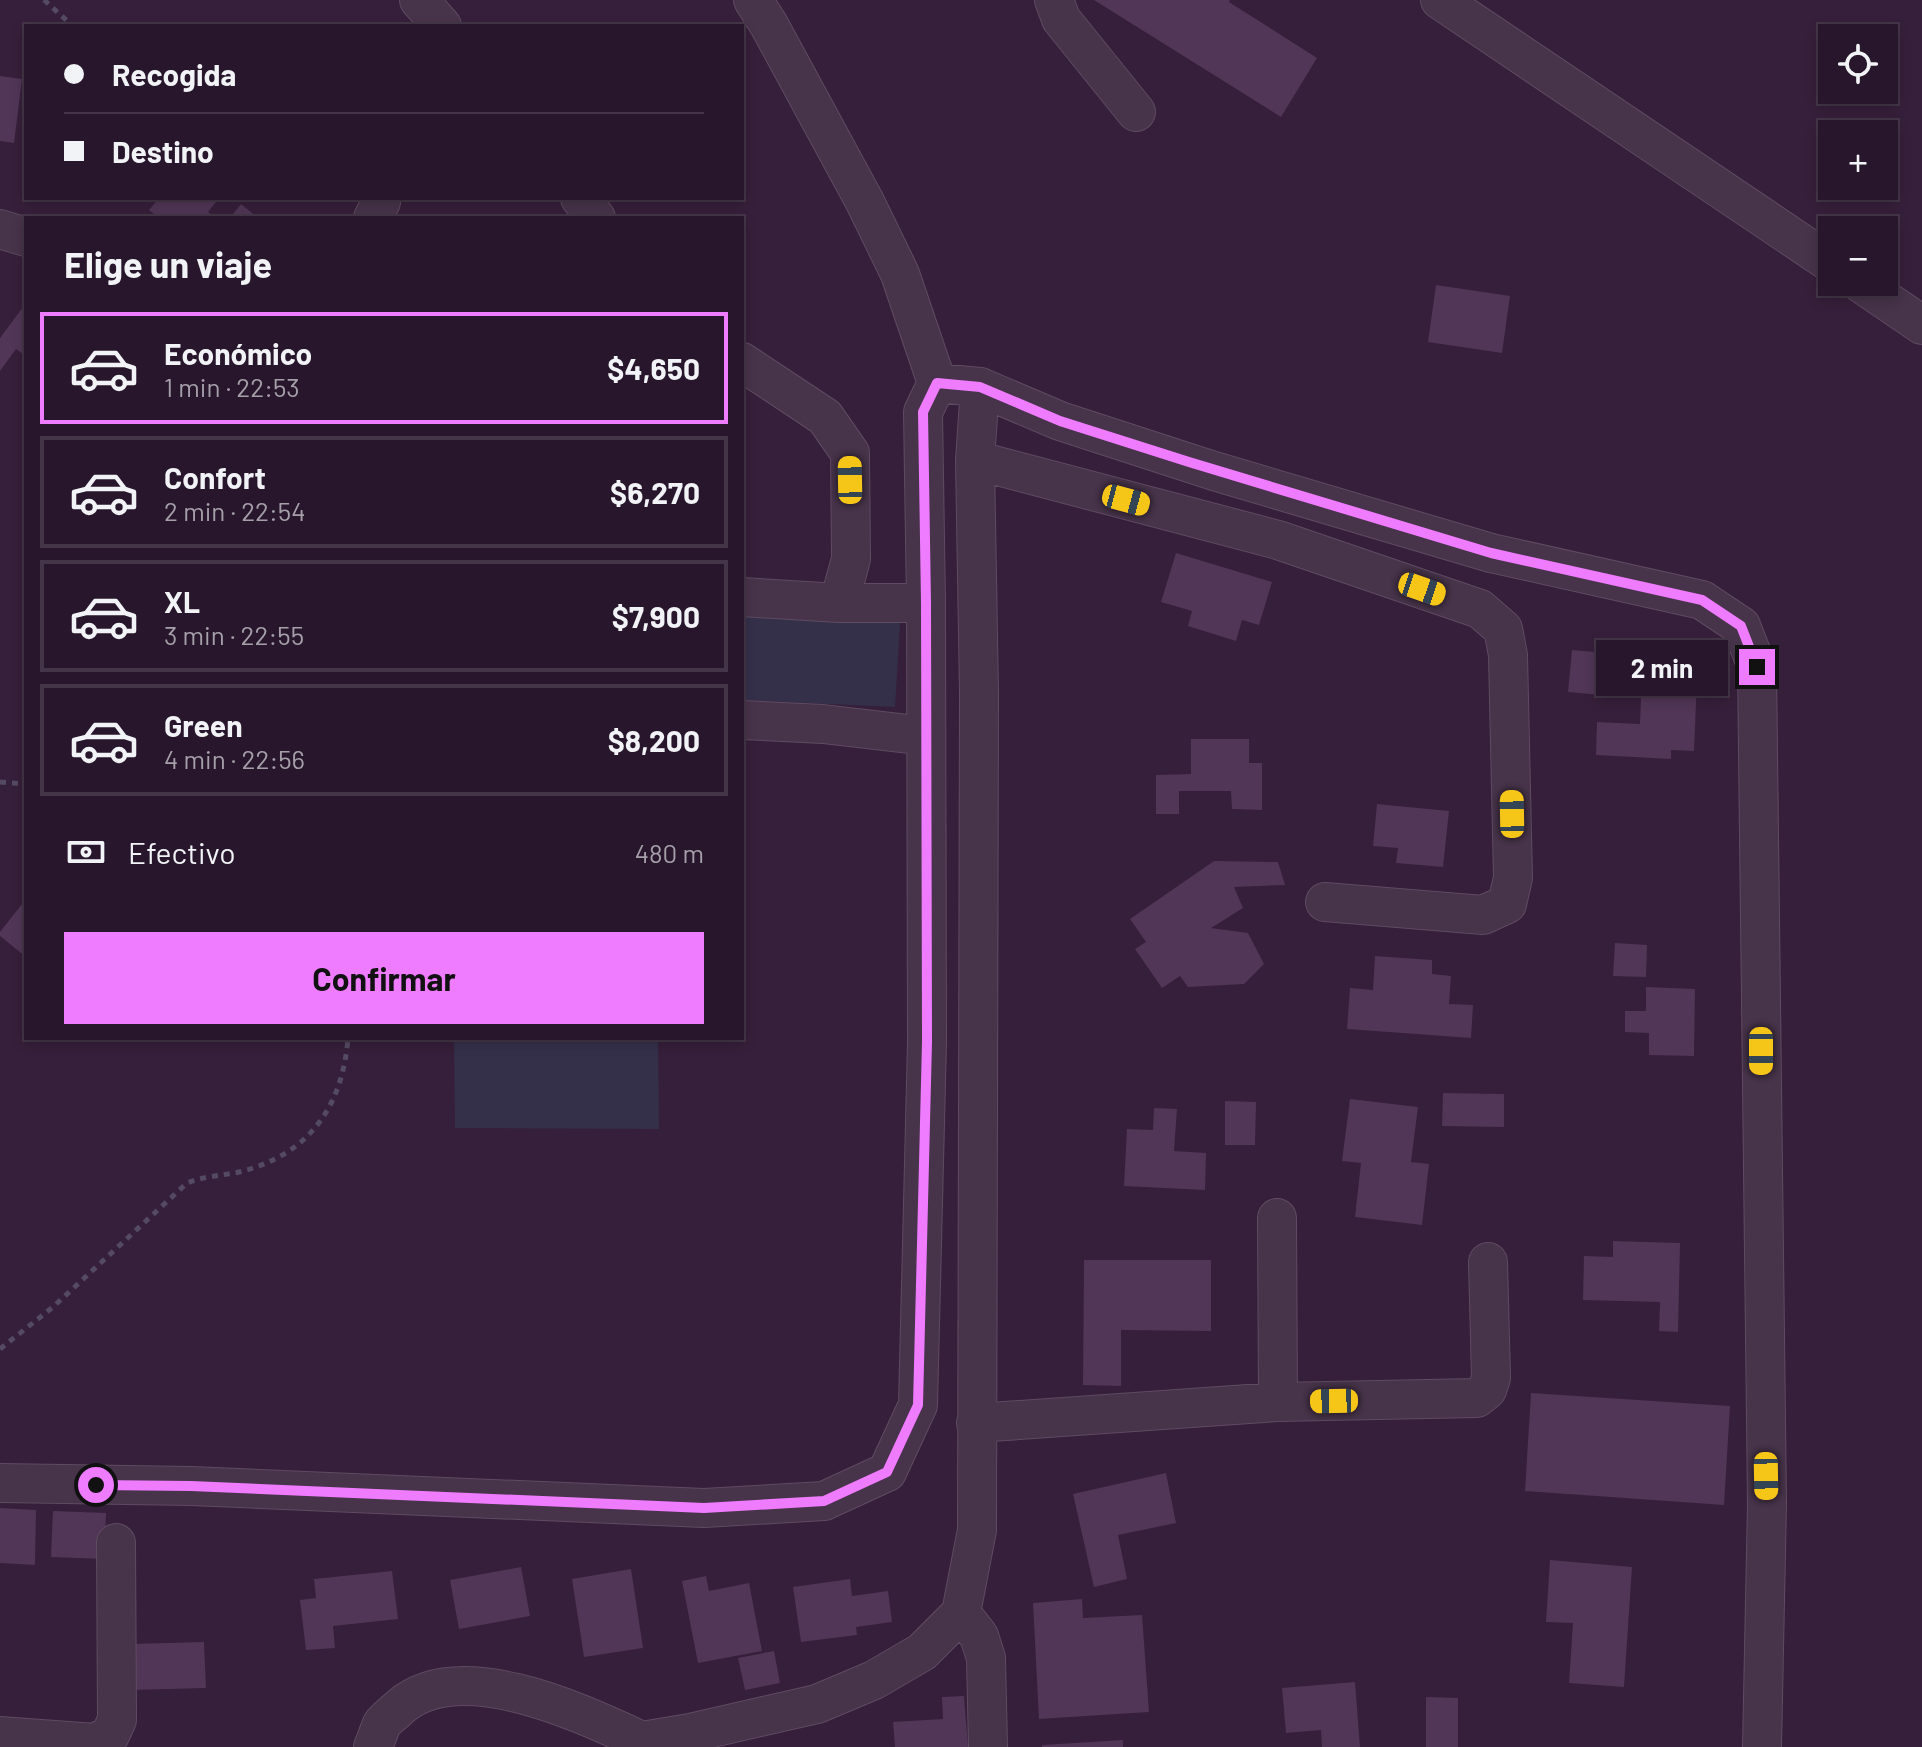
<!DOCTYPE html>
<html lang="es">
<head>
<meta charset="utf-8">
<style>
  body { margin:0; font-family:Barlow,sans-serif; background:#342438; color:#f1f3f6; height:100vh; display:flex; flex-direction:column; font-size:30px; white-space:nowrap }
  * { box-sizing:border-box; margin:0 }
  p { font-size:26px; color:#a59fa9 }
  .icon { flex:none; width:44px; height:44px; fill:none; stroke:currentColor; stroke-width:2; stroke-linecap:round; stroke-linejoin:round }
  .map { position:relative; flex:1; overflow:hidden }
  .drawer { position:absolute; left:24px; top:216px; width:720px; height:824px; display:flex; flex-direction:column; background:#28172c; border-radius:0px; box-shadow:0 4px 12px #0003,0 0 0 2px #443648 }
  .drawer>* { flex:none }
  .hud { position:absolute; left:24px; top:24px; width:720px; height:176px; border-radius:0px; box-shadow:0 4px 12px #0003,0 0 0 2px #443648; display:grid; align-content:center; height:176px; padding:0 40px; background:#28172c }
  .tools { position:absolute; left:1818px; top:24px; display:grid; gap:16px }
  .tools a { display:grid; place-items:center; width:80px; height:80px; border-radius:0px; background:#28172c; box-shadow:0 4px 12px #0003,0 0 0 2px #443648; font-size:40px }
  .end { position:absolute; width:36px; height:36px; margin:-18px; border:10px solid #ef7bff; background:#111; box-shadow:0 0 0 4px #111 }
  .from { border-radius:50% }
  .bubble { position:absolute; height:56px; border-radius:0px; background:#28172c; box-shadow:0 4px 12px #0003,0 0 0 2px #443648; font-size:26px; font-weight:700; line-height:56px; text-align:center }
  .car { position:absolute; width:24px; height:48px; margin:-24px -12px; border-radius:10px; box-shadow:0 0 6px 2px #0007; background:linear-gradient(#f5c518 24%,#345 0 40%,#f5c518 0 76%,#345 0 86%,#f5c518 0) }
  .hud b { display:flex; align-items:center; gap:28px; height:76px; font-size:30px }
  .hud b+b { border-top:2px solid #443648 }
  .hud i { width:20px; height:20px; background:#f1f3f6 }
  ul { padding:0; list-style:none }
  li { display:flex; align-items:center; gap:24px; height:112px; margin:0 16px 12px; padding:0 24px; border:4px solid #443648; border-radius:0px }
  li div { flex:1 }
  li b { display:block; font-size:30px }
  li em { font-style:normal; font-weight:700 }
  li.current { border-color:#ef7bff }
  li>.icon { width:72px; height:72px; stroke-width:1.5 }
  h2 { padding:0 40px; font-size:36px; line-height:96px }
  .pay { display:flex; align-items:center; gap:20px; height:88px; padding:0 40px; font-size:30px }
  .pay p { margin-inline-start:auto }
  .action { display:flex; gap:16px; margin-top:auto; padding:16px 40px }
  .action a { flex:1; height:92px; border-radius:0px; background:#ef7bff; color:#111; font-size:32px; font-weight:700; line-height:92px; text-align:center }
  .map>svg:first-child { display:block }
  .green { fill:#34304a }
  .building { fill:#513657 }
  .lines { fill:none; stroke-linecap:round; stroke-linejoin:round }
  .minor-casing { stroke:#5f4b62; stroke-width:40 }
  .path { stroke:#554a64; stroke-width:5; stroke-dasharray:6 6; stroke-linecap:butt }
  .minor { stroke:#47334a; stroke-width:38 }
  .route { stroke:#ef7bff; stroke-width:10 }
</style>
</head>
<body>
<div class="map">
<svg width="1922" height="1747" viewBox="0 0 1922 1747">
  <rect width="100%" height="100%" fill="#361f3a"/>
  <!-- green -->
  <path class="green" d="M742,613L900,623L895,707L742,700Z
    M454,1038H658L659,1129L455,1128Z"/>
  <!-- building -->
  <path class="building" d="M1094,0H1230L1229,2L1317,58L1281,117Z
    M0,76L22,79L14,143L0,141Z
    M159,198H219L208,212L215,218H159L149,210Z
    M241,204L258,218H230Z
    M1436,285L1510,296L1502,353L1428,342Z
    M26,303V356L16,349L0,371V338Z
    M1176,553L1272,582L1259,625L1242,620L1236,641L1188,626L1192,611L1161,602Z
    M1643,642L1676,644L1675,655L1698,656L1694,751L1671,750V759L1596,755L1597,722L1640,724Z
    M1572,650L1606,653L1602,695L1568,692Z
    M1614,656L1638,657L1637,686L1613,685Z
    M1191,739H1249V763H1262V810L1232,809L1231,791H1179V814H1156V775L1191,774Z
    M1377,804L1449,811L1443,867L1396,863L1398,848L1373,846Z
    M1214,861L1278,862L1285,885L1234,887L1243,908L1211,928L1248,933L1264,964L1244,984L1188,987L1180,976L1162,988L1135,949L1146,942L1130,919Z
    M26,899V957L0,936V932Z
    M1615,943L1647,945L1646,977L1613,976Z
    M1375,956L1432,960V974L1451,976L1449,1004L1473,1005L1471,1038L1347,1029L1350,988L1373,990Z
    M1646,987L1695,989L1694,1056L1649,1055V1033L1625,1032V1011H1646Z
    M1443,1093L1504,1094V1127L1442,1126Z
    M1350,1099L1418,1107L1411,1162L1429,1164L1422,1225L1355,1217L1361,1163L1342,1161Z
    M1225,1101L1256,1102L1255,1145H1225Z
    M1154,1108L1177,1109L1174,1151L1206,1153L1205,1190L1124,1186L1127,1129L1153,1130Z
    M1613,1241L1680,1243L1678,1332L1659,1331L1660,1302L1583,1300L1584,1256L1613,1257Z
    M1084,1260H1211V1331L1121,1330V1386L1083,1385Z
    M1531,1393L1730,1406L1724,1505L1525,1491Z
    M1166,1473L1176,1523L1118,1535L1127,1579L1094,1587L1073,1494Z
    M0,1508L36,1510L35,1565L0,1563Z
    M53,1511L106,1513L104,1559L51,1557Z
    M1550,1560L1632,1567L1624,1687L1569,1683L1573,1623L1546,1622Z
    M521,1567L530,1616L459,1629L450,1580Z
    M631,1569L643,1648L584,1657L572,1579Z
    M392,1571L398,1619L333,1626L335,1648L306,1650L300,1600L316,1598L314,1579Z
    M706,1576L709,1591L749,1583L762,1651L698,1663L682,1581Z
    M850,1579L852,1596L888,1591L892,1622L856,1627L857,1635L801,1642L793,1587Z
    M1082,1599L1083,1618L1142,1615L1149,1712L1039,1719L1033,1603Z
    M204,1642L206,1688L131,1690L130,1644Z
    M774,1651L780,1683L745,1690L738,1658Z
    M1355,1682L1360,1747H1322L1321,1730L1286,1733L1282,1688Z
    M964,1696L968,1747H895L893,1722L943,1719L942,1697Z
    M1426,1697L1458,1698V1747H1426Z
    M1123,1740V1747H1042V1745Z"/>
  <g class="lines">
    <defs>
      <path id="minor" d="M419,0L442,26
        M1054,0L1061,19L1136,112
        M1440,0L1832,264
        M580,198L596,218
        M373,218L381,202
        M0,229L26,237
        M1859,282L1922,325
        M742,362L825,417L850,453L851,559L839,603
        M937,383L980,387L1060,421L1214,471L1491,553L1702,600L1741,626L1757,667L1767,1503L1762,1747
        M975,460L1278,540L1480,609L1503,629L1508,655L1513,878L1507,904L1483,915L1325,902
        M742,597L839,603H926
        M742,720L823,724L926,736
        M1277,1218L1278,1402
        M976,1423L1278,1402L1477,1398L1487,1390L1491,1378L1488,1262
        M0,1483L191,1486L704,1508L824,1501L887,1472L918,1405L927,1042L926,603L923,412L937,383L900,274L865,202L769,25L753,0
        M961,1613L979,1636L986,1658L988,1747
        M0,1736L95,1743L110,1735L117,1720L116,1543
        M373,1747C376,1740 379,1731 382,1724C386,1718 394,1713 400,1707C460,1655 581,1713 642,1741
        M631,1747L642,1741L690,1733L817,1704L874,1680L922,1652L961,1613L977,1530L979,693L975,460L980,387"/>
    </defs>
    <!-- minor casing -->
    <use href="#minor" class="minor-casing"/>
    <!-- path -->
    <path class="path" d="M44,0L73,26
      M0,782L26,784
      M0,1349L53,1307L187,1183C209,1174 232,1176 253,1168C315,1148 343,1100 348,1038"/>
    <!-- minor -->
    <use href="#minor" class="minor"/>
  </g>
  <g class="lines">
    <!-- route -->
    <path class="route" d="M96,1485L191,1486L704,1508L824,1501L887,1472L918,1405L927,1042L926,603L923,412L937,383L980,387L1060,421L1189,462L1491,553L1702,600L1741,626L1757,667"/>
  </g>
</svg>
<div class="tools">
<a><svg class="icon" aria-label="locate" viewBox="0 0 24 24"><circle cx="12" cy="12" r="6"/><path d="M12 2v4M12 18v4M2 12h4M18 12h4"/></svg></a>
<a>+</a>
<a>−</a>
</div>
<i class="end from" style="left:96px;top:1485px"></i>
<i class="end" style="left:1757px;top:667px"></i>
<div class="bubble" style="left:1596px;top:640px;width:132px">2 min</div>
<i class="car" style="left:850px;top:480px;rotate:359deg"></i>
<i class="car" style="left:1126px;top:500px;rotate:105deg"></i>
<i class="car" style="left:1422px;top:589px;rotate:109deg"></i>
<i class="car" style="left:1512px;top:814px;rotate:359deg"></i>
<i class="car" style="left:1761px;top:1051px;rotate:180deg"></i>
<i class="car" style="left:1334px;top:1401px;rotate:269deg"></i>
<i class="car" style="left:1766px;top:1476px;rotate:179deg"></i>
<div class="hud">
<b><i class="from"></i>Recogida</b>
<b><i></i>Destino</b>
</div>
<section class="drawer">
<h2>Elige un viaje</h2>
<ul>
<li class="current"><svg class="icon" aria-label="car" viewBox="0 0 24 24"><path d="M5 17H2v-5l4-1 3-4h7l3 4 3 1v5h-3M9 17h6M6 11h13"/><circle cx="7" cy="17" r="2"/><circle cx="17" cy="17" r="2"/></svg><div><b>Económico</b><p>1 min · 22:53</p></div><em>$4,650</em></li>
<li><svg class="icon" aria-label="car" viewBox="0 0 24 24"><path d="M5 17H2v-5l4-1 3-4h7l3 4 3 1v5h-3M9 17h6M6 11h13"/><circle cx="7" cy="17" r="2"/><circle cx="17" cy="17" r="2"/></svg><div><b>Confort</b><p>2 min · 22:54</p></div><em>$6,270</em></li>
<li><svg class="icon" aria-label="car" viewBox="0 0 24 24"><path d="M5 17H2v-5l4-1 3-4h7l3 4 3 1v5h-3M9 17h6M6 11h13"/><circle cx="7" cy="17" r="2"/><circle cx="17" cy="17" r="2"/></svg><div><b>XL</b><p>3 min · 22:55</p></div><em>$7,900</em></li>
<li><svg class="icon" aria-label="car" viewBox="0 0 24 24"><path d="M5 17H2v-5l4-1 3-4h7l3 4 3 1v5h-3M9 17h6M6 11h13"/><circle cx="7" cy="17" r="2"/><circle cx="17" cy="17" r="2"/></svg><div><b>Green</b><p>4 min · 22:56</p></div><em>$8,200</em></li>
</ul>
<div class="pay"><svg class="icon" aria-label="cash" viewBox="0 0 24 24"><path d="M3 7h18v10H3z"/><circle cx="12" cy="12" r="2"/></svg>Efectivo<p>480 m</p></div>
<div class="action"><a>Confirmar</a></div>
</section>
</div>
</body>
</html>
